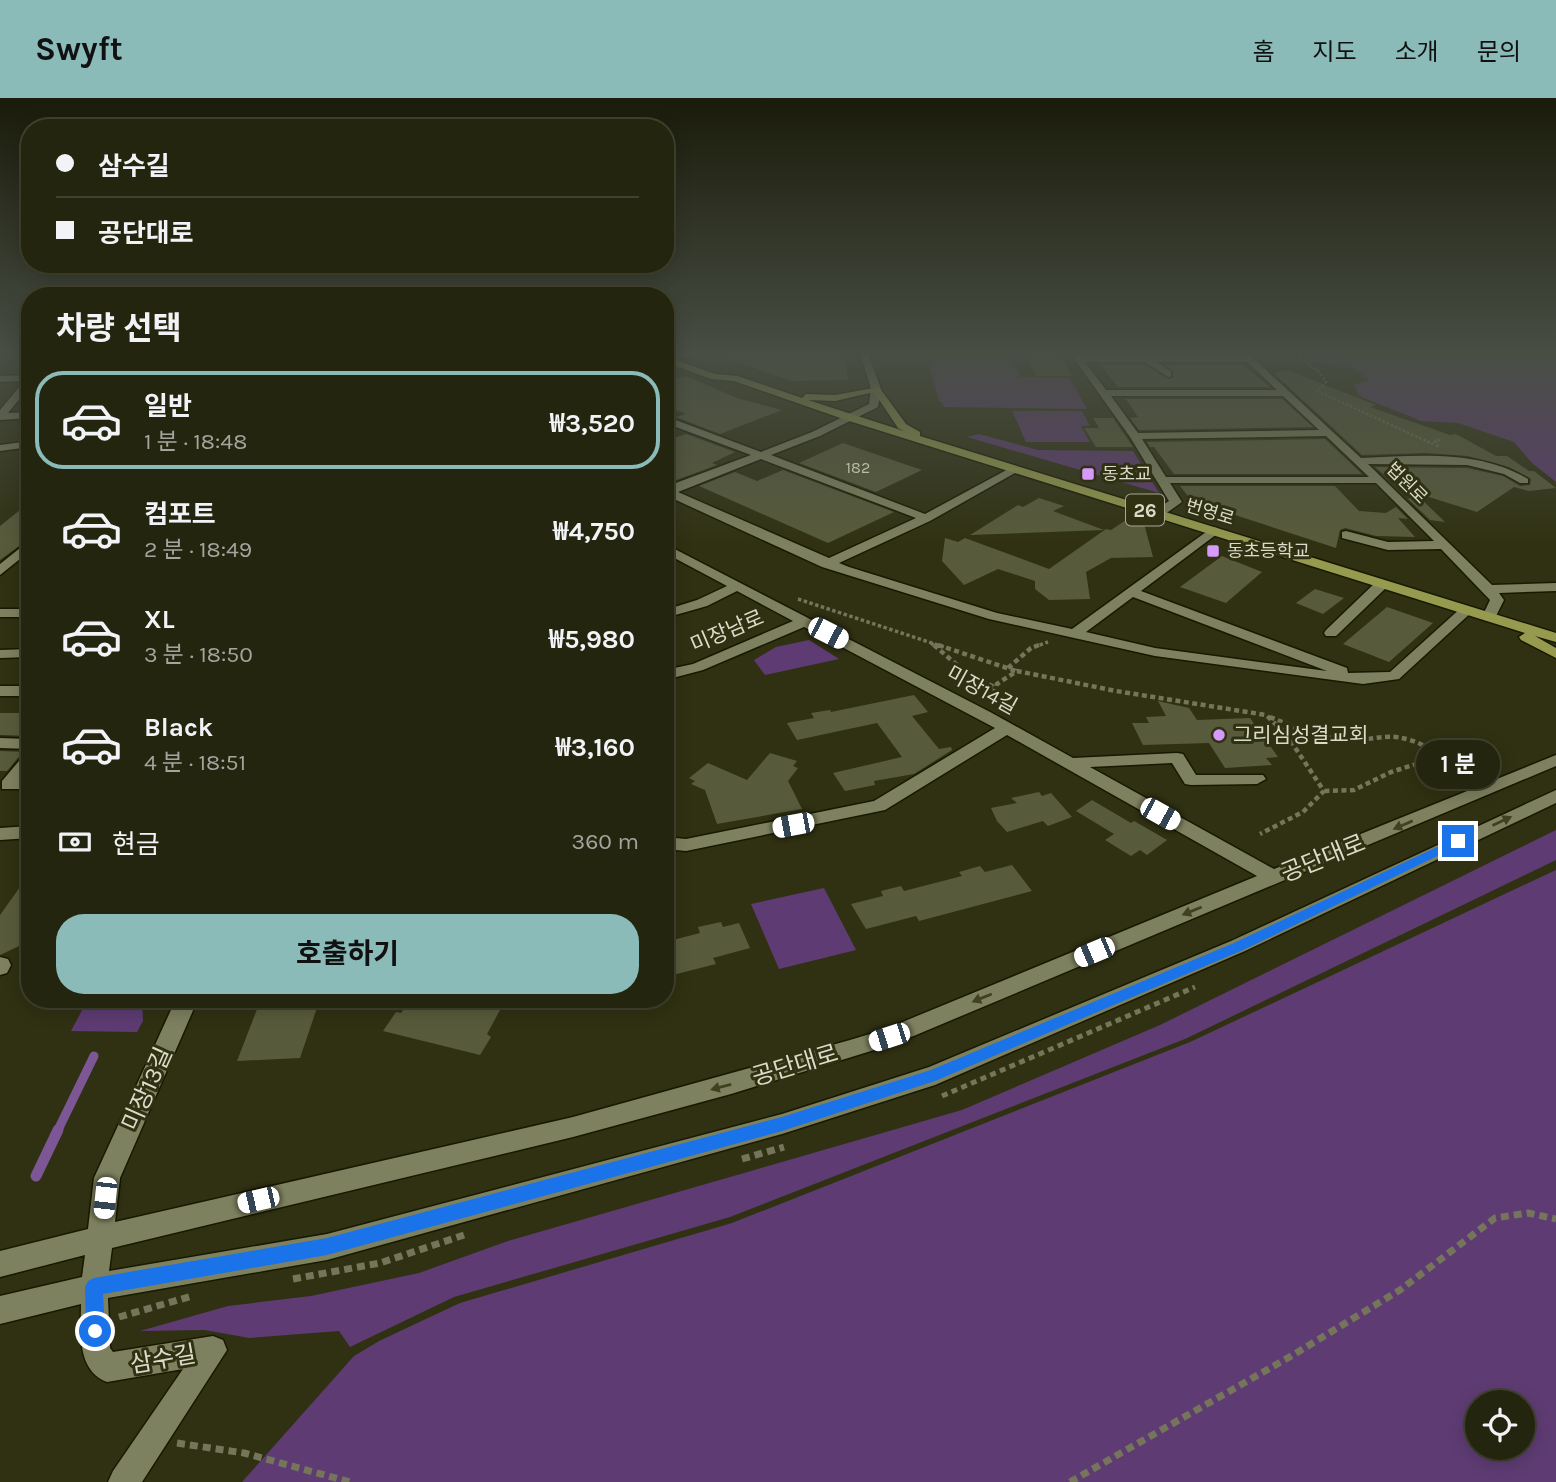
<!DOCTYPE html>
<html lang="ko">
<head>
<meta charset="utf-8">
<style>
  body { margin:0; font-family:Karla,"Noto Sans KR",sans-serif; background:#30311c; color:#f1f3f6; height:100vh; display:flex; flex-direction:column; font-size:26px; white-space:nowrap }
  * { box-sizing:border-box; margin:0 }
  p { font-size:23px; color:#a3a59e }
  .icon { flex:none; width:38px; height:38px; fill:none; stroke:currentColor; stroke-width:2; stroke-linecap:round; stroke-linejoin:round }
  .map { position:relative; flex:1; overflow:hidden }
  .panel { position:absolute; left:21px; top:189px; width:653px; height:721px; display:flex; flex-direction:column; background:#24250e; border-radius:28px; box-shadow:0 4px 18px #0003,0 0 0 2px #41422e }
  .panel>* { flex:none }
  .banner { position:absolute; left:21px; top:21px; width:653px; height:154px; border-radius:28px; box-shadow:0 4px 18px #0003,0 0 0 2px #41422e; display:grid; align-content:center; height:154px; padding:0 35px; background:#24250e }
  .controls { position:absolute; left:1465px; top:1292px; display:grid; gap:14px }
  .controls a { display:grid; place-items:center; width:70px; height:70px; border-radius:50%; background:#24250e; box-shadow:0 4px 18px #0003,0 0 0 2px #41422e; font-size:35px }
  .end { position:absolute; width:32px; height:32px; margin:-16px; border:9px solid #1a73e8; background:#fff; box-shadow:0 0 0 4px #fff }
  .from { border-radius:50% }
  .bubble { position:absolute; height:49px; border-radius:24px; background:#24250e; box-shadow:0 4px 18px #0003,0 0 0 2px #41422e; font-size:23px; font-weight:700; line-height:49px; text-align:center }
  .car { position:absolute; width:21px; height:42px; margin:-21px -10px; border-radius:9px; box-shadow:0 0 5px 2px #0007; background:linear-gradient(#fff 24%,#345 0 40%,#fff 0 76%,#345 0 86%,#fff 0) }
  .banner b { display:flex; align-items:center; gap:24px; height:66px; font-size:26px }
  .banner b+b { border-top:2px solid #41422e }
  .banner i { width:18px; height:18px; background:#f1f3f6 }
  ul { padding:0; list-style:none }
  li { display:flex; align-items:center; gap:21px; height:98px; margin:0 14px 10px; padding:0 21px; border:4px solid transparent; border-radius:28px }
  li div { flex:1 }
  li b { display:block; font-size:26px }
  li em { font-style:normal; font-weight:700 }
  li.selected { border-color:#8bbbb9 }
  li>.icon { width:63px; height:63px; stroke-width:1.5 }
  h2 { padding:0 35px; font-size:32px; line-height:84px }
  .pay { display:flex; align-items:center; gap:18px; height:77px; padding:0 35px; font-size:26px }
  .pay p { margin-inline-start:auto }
  .action { display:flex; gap:14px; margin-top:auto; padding:14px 35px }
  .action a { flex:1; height:80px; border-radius:28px; background:#8bbbb9; color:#111; font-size:28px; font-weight:700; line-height:80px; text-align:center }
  header { display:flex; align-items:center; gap:42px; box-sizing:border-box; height:98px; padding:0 35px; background:#8bbbb9; color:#111 }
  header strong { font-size:33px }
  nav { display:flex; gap:38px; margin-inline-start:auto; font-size:24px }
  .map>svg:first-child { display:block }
  .green { fill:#5e3c73; fill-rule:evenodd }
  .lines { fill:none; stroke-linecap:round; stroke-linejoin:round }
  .stream-far1 { stroke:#7d5795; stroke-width:9 }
  .stream { stroke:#7d5795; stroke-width:11 }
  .building { fill:#585b3b }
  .minor-casing { stroke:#181900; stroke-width:3 }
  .major-casing { stroke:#181900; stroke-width:3 }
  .path-far4 { stroke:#74755b; stroke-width:2.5; stroke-dasharray:2.5 2; stroke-linecap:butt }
  .path-far3 { stroke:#74755b; stroke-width:3.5; stroke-dasharray:3.5 2.5; stroke-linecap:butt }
  .path-far2 { stroke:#74755b; stroke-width:4.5; stroke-dasharray:5 3.5; stroke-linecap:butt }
  .path-far1 { stroke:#74755b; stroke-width:5; stroke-dasharray:6 4.5; stroke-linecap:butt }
  .path { stroke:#74755b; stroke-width:7; stroke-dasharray:8 5; stroke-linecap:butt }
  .minor { fill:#7e815f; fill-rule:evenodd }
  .major { fill:#959a4e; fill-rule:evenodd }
  .oneway { fill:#404121 }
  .route { fill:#1a73e8 }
  .poi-dot { fill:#d69bfa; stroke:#303112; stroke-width:2.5 }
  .labels { text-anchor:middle; stroke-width:6; stroke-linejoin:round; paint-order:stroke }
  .far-number-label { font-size:16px; fill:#babca6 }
  .far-poi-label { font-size:18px; fill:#dadcca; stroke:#303112; text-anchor:start }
  .far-street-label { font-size:18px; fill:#dadcca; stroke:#303112 }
  .shield { fill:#303112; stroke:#a7a993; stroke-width:2 }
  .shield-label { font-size:19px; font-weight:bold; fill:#dadcca }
  .street-label { font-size:21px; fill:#dadcca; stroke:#303112 }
  .poi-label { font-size:21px; fill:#dadcca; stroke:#303112; text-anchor:start }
  .near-street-label { font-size:24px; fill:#dadcca; stroke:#303112 }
</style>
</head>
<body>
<header>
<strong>Swyft</strong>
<nav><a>홈</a><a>지도</a><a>소개</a><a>문의</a></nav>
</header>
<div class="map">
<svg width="1556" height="1384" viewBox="0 0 1556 1384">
  <rect width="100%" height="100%" fill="#303112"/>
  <!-- green -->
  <path class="green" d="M926,255H1009L1021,279L1070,280L1087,311L944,309L942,304L939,303Z
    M1331,255H1556V384L1532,365L1514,344L1458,325L1421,323L1359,298L1354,286L1369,283C1346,257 1326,274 1305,260L1330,261Z
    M1012,313H1082L1090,328H1081L1090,344H1026Z
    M979,336L1038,352L1133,353L1159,395L967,339Z
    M809,542L839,561L765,577L754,562L776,549Z
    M1556,732V762L1185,941L730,1119L454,1199L350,1249L339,1233L249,1240L205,1232L140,1233L228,1208L311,1198L419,1175L508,1143L962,1012L1160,927Z
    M1556,772V1384H242L354,1258L379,1243L460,1205L732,1125L1190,944ZM1477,1304H1522V1349H1477Z
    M824,790L856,852L779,871L751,806Z
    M88,901H142L143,923L137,934L71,933Z"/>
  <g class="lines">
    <!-- stream-far1 -->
    <path class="stream-far1" d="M57,1034L94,958"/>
    <!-- stream -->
    <path class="stream" d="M36,1078L58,1032"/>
  </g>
  <!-- building -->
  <path class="building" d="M718,255H845L848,282L793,283L718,258Z
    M1034,255L1058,256L1072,278H1037L1025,257H1035Z
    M1101,267H1144L1169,281L1173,280L1174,274L1165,267H1243L1270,289H1118Z
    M1287,272L1376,307L1370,309L1450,337L1456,336L1496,358H1507L1529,373H1534L1556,390L1529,393L1514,389L1477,414L1400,390L1375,369L1467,370L1503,378L1520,388L1530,387L1531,381L1509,369L1468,358L1426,355L1362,357L1274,275Z
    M686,278L737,300L782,312L720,336L676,319L686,316L665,307V283Z
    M1126,301H1282L1313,329L1139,332L1130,320L1138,319Z
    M1093,320H1113L1133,349H1096L1084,330H1099Z
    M686,336L735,354L712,365L717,367L671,384L665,382V343Z
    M1325,341L1362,376H1174L1154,349H1150L1147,344Z
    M843,345L922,372L876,394L799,365Z
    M783,372L894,414L828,445L699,388L735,374L757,383Z
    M1180,388H1335L1359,413L1386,415L1396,409L1408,421L1398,420L1415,439L1376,438L1345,430L1340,432L1336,450L1229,415L1195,407Z
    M1416,396L1445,424L1430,422L1408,401Z
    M1039,400L1064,408L1053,413L1104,432L970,437L1018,407L1023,409Z
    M30,404V440L0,462V428Z
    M1126,422L1145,429L1153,459L1111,460L1086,474L1090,501L1049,502L1035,491V483L998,471L964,487L942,463L945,440L958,444L965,440L1049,471L1106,431L1111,432Z
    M1222,458L1262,474L1226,505L1180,489Z
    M1315,491L1344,500L1323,516L1296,505Z
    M1387,509L1433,525L1389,564L1343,546Z
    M914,597L928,614L912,618L939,651L951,649L952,652L914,676L874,683L875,687L845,693L833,675L902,659L877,625L797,642L787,625L814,620L811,615L830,612L831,614Z
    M1158,603L1189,610L1197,622L1250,620L1278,659L1266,660L1272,667L1225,670L1209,645L1143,647L1132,625H1149L1146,619L1166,618Z
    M0,615H30V638L0,637Z
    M0,653L29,654L22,655L7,673H0Z
    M770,655L797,663L793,668L798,670L788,683L802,711L717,726L705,692L691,686L695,683L689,680L708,665L747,682Z
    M1039,694L1042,698L1051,695L1072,719L1048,728L1043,723L1007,734L997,723L991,710L1017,705L1011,700Z
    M1092,702L1131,725L1134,723L1167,742L1147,757L1140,752L1131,758L1105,742L1114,736L1076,713Z
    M1012,767L1032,793L919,823L916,818L866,831L851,806L883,798L881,793L901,788L904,793L962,778L959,774L980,768L985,774Z
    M30,775V843L0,857V817Z
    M721,824L723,829L739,825L750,850L713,860L716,866L665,879V844L700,835L698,829Z
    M261,901H320L300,960L237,963Z
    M422,901H506L487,936L491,939L480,957L383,933L396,914L401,915L409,904L418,906Z"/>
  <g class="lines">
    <defs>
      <path id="minor" d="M687,255H700L682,260V256Z
        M860,255H868L881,291L878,309L820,338L771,357L925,416L1012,369L1022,371L930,423L839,465L849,469L997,515L1072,531L1213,429L1217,430V436L1141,493L1347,570L1348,575L1390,574L1462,509H1472L1474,512L1399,581L1363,586L1155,558L989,521L822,469L665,397V389L751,357L665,325V318L761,354L812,334L869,306L871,291ZM761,361L916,420L829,460L678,394ZM1133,499L1327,573L1155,550L1086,534Z
        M1070,255H1078L1081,258H1241L1239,255H1248L1361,360C1418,358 1477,351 1528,381V385H1520L1504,376L1467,367L1368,366L1492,487L1556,485V493L1499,495L1504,502L1494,522L1489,523L1484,522L1482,519L1490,502L1441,451L1388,452L1342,440V434L1346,433L1388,444L1434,443L1376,385H1170L1182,404L1161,419H1153V413L1169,403L1130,339ZM1085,264H1145L1168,279L1171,278V274L1157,264H1247L1277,292H1106ZM1111,298H1283L1319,332L1138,335ZM1326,338L1369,379H1166L1142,341Z
        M670,260L675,263L668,275L665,276V264Z
        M30,277V288L8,315L30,314V320L0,322V312L24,283L0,284V278Z
        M30,343V349L0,353V347Z
        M30,442V453L0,477V466Z
        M665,446L992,615L1073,660L1177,655L1183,656L1196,677H1263L1266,681L1257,686L1191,687L1185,686L1172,665L1090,669L1274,771L1556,657V668L897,945L731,996L573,1039L112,1150L109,1173L327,1136L782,1016L929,969L1231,843L1556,692V705L1245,853L935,987L782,1036L327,1162L108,1200L110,1250L113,1254L213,1238L223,1242L227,1252L142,1384H108L113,1373L183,1271L107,1284C76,1272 81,1234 81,1206L0,1226V1198L82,1179L85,1157L0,1179V1153L88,1131L94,1080L176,901H198L120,1080L115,1124L573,1019L850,942L883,932L1257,778L1007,637L885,712L686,753L665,751V739L686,741L874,703L995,630L804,529L703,572L665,582V572L693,566L793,523L737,493L707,508L665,520V512L697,502L727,488L665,455Z
        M1382,482L1389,486L1387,489L1336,538H1326L1324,535L1326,532L1377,483Z
        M0,511H30V519H0Z
        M30,551V559L0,560V552Z
        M0,588H30V598H0Z
        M0,640L30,641V651L0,650Z
        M30,656V672L22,681H30V691H2V683L24,657Z
        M30,728V740L0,742V730Z
        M0,859L8,861L11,867L7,875L0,877Z"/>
      <path id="major" d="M665,258L715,276L738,278L802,300L806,296L835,297L879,289L906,326L920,334V338L1556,535V544L1535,538L1556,550V560L1521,542L1519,539L1525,535L846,322L734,283L711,281L665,264ZM874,294L898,330L904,333L808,302L835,303Z"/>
    </defs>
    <!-- minor casing -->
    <use href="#minor" class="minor-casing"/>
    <!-- major casing -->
    <use href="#major" class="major-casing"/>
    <!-- path-far4 -->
    <path class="path-far4" d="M1300,255L1299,259L1318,273L1326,284L1317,293L1433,346
      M1271,263L1300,256
      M1438,349L1435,343L1442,341"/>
    <!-- path-far3 -->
    <path class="path-far3" d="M798,501L944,549
      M931,545L936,549
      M1034,549L1048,544"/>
    <!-- path-far2 -->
    <path class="path-far2" d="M934,547L965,574L996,590
      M938,547L1016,573
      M1008,570L1031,550L1039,547
      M991,604L997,586L1017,573L1116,593L1266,617L1286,636L1324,693L1303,714L1260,736
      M1270,619C1292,628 1315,639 1339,641C1376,646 1385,629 1425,648L1429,662L1391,674L1354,692L1324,693"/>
    <!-- path-far1 -->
    <path class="path-far1" d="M942,998L1195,889"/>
    <!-- path -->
    <path class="path" d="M742,1061L784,1049
      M293,1181L380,1165L464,1137
      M119,1219L192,1198
      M177,1345L244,1355L350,1384
      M1070,1384L1293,1257L1400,1192L1495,1120L1528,1115L1556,1121"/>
    <!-- minor -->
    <use href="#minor" class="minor"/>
    <!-- major -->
    <use href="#major" class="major"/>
  </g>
  <!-- one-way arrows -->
  <defs><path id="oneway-solid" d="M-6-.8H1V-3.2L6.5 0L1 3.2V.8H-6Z" transform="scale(1.75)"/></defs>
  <g class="oneway">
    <use href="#oneway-solid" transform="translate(1502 723) rotate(-25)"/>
    <use href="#oneway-solid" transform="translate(1403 727) rotate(157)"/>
    <use href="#oneway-solid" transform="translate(1192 813) rotate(158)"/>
    <use href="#oneway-solid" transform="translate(982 900) rotate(158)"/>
    <use href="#oneway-solid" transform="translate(721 989) rotate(165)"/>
  </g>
  <!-- sky -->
  <linearGradient id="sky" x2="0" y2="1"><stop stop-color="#1a1b0a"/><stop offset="0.57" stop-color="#484e44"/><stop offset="1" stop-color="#484e44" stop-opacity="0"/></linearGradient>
  <rect width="1556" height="448" fill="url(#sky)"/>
  <!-- route -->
  <path class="route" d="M1458,739L1464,743L1462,746L1243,852L935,983L782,1033L327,1157L103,1196L105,1233L102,1240L95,1242L89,1240L86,1233L85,1189L88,1183L94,1180L327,1140L782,1019L931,972L1234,845Z"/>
  <!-- markers -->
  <g class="poi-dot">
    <rect x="1081" y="369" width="14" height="14" rx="3.5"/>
    <rect x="1206" y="446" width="14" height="14" rx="3.5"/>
    <circle cx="1219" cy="637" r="7"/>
  </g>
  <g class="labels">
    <!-- far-number labels -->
    <g class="far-number-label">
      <text x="858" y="375">182</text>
    </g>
    <!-- far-poi labels -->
    <g class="far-poi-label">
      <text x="1102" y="382">동초교</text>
      <text x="1227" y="459">동초등학교</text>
    </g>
    <!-- far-street labels -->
    <g class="far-street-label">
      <text transform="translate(1407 385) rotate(45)" y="6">법원로</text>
      <text transform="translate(1210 414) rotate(17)" y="6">번영로</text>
    </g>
    <!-- shield labels -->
    <rect class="shield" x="1126" y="396.5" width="38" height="31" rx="5"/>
    <g class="shield-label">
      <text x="1145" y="419">26</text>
    </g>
    <!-- street labels -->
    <g class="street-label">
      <text transform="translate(727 533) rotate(-23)" y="7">미장남로</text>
      <text transform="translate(982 592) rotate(29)" y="7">미장14길</text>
    </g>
    <!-- poi labels -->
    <g class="poi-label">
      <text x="1233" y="644">그리심성결교회</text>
    </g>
    <!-- near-street labels -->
    <g class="near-street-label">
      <text transform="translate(1323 760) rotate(-22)" y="8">공단대로</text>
      <text transform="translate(795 967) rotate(-17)" y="8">공단대로</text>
      <text transform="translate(147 991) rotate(-66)" y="8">미장13길</text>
      <text transform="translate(163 1261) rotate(-10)" y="8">삼수길</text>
    </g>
  </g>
</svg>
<div class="controls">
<a><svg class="icon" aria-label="locate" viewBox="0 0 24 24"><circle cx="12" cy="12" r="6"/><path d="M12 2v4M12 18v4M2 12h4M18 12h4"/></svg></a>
</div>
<i class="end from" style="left:95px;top:1233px"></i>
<i class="end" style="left:1458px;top:743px"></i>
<div class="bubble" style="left:1416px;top:642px;width:84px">1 분</div>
<i class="car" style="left:828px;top:535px;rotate:117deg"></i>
<i class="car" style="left:1160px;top:716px;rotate:119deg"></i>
<i class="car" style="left:793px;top:727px;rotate:259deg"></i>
<i class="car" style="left:1094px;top:854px;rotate:247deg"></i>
<i class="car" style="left:889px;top:939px;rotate:252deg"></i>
<i class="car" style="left:105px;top:1100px;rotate:186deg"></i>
<i class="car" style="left:258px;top:1102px;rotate:257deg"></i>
<div class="banner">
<b><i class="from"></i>삼수길</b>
<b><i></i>공단대로</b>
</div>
<section class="panel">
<h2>차량 선택</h2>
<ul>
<li class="selected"><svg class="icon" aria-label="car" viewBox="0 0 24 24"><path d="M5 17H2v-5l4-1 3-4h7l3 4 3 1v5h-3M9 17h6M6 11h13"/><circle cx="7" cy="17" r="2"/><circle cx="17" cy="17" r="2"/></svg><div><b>일반</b><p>1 분 · 18:48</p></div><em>₩3,520</em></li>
<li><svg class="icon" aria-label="car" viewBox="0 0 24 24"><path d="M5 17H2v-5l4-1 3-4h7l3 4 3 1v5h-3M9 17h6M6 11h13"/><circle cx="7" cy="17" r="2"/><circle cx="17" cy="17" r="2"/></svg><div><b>컴포트</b><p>2 분 · 18:49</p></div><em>₩4,750</em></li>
<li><svg class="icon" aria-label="car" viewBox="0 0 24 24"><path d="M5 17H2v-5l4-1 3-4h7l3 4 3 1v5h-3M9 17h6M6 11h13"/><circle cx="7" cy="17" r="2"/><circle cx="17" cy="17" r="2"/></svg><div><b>XL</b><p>3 분 · 18:50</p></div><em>₩5,980</em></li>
<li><svg class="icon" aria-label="car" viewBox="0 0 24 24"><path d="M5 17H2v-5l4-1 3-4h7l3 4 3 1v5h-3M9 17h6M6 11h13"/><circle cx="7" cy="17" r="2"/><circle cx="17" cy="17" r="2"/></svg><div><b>Black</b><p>4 분 · 18:51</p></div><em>₩3,160</em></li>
</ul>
<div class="pay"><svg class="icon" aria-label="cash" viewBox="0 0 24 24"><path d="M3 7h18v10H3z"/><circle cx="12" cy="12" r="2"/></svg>현금<p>360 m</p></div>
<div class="action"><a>호출하기</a></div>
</section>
</div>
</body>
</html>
